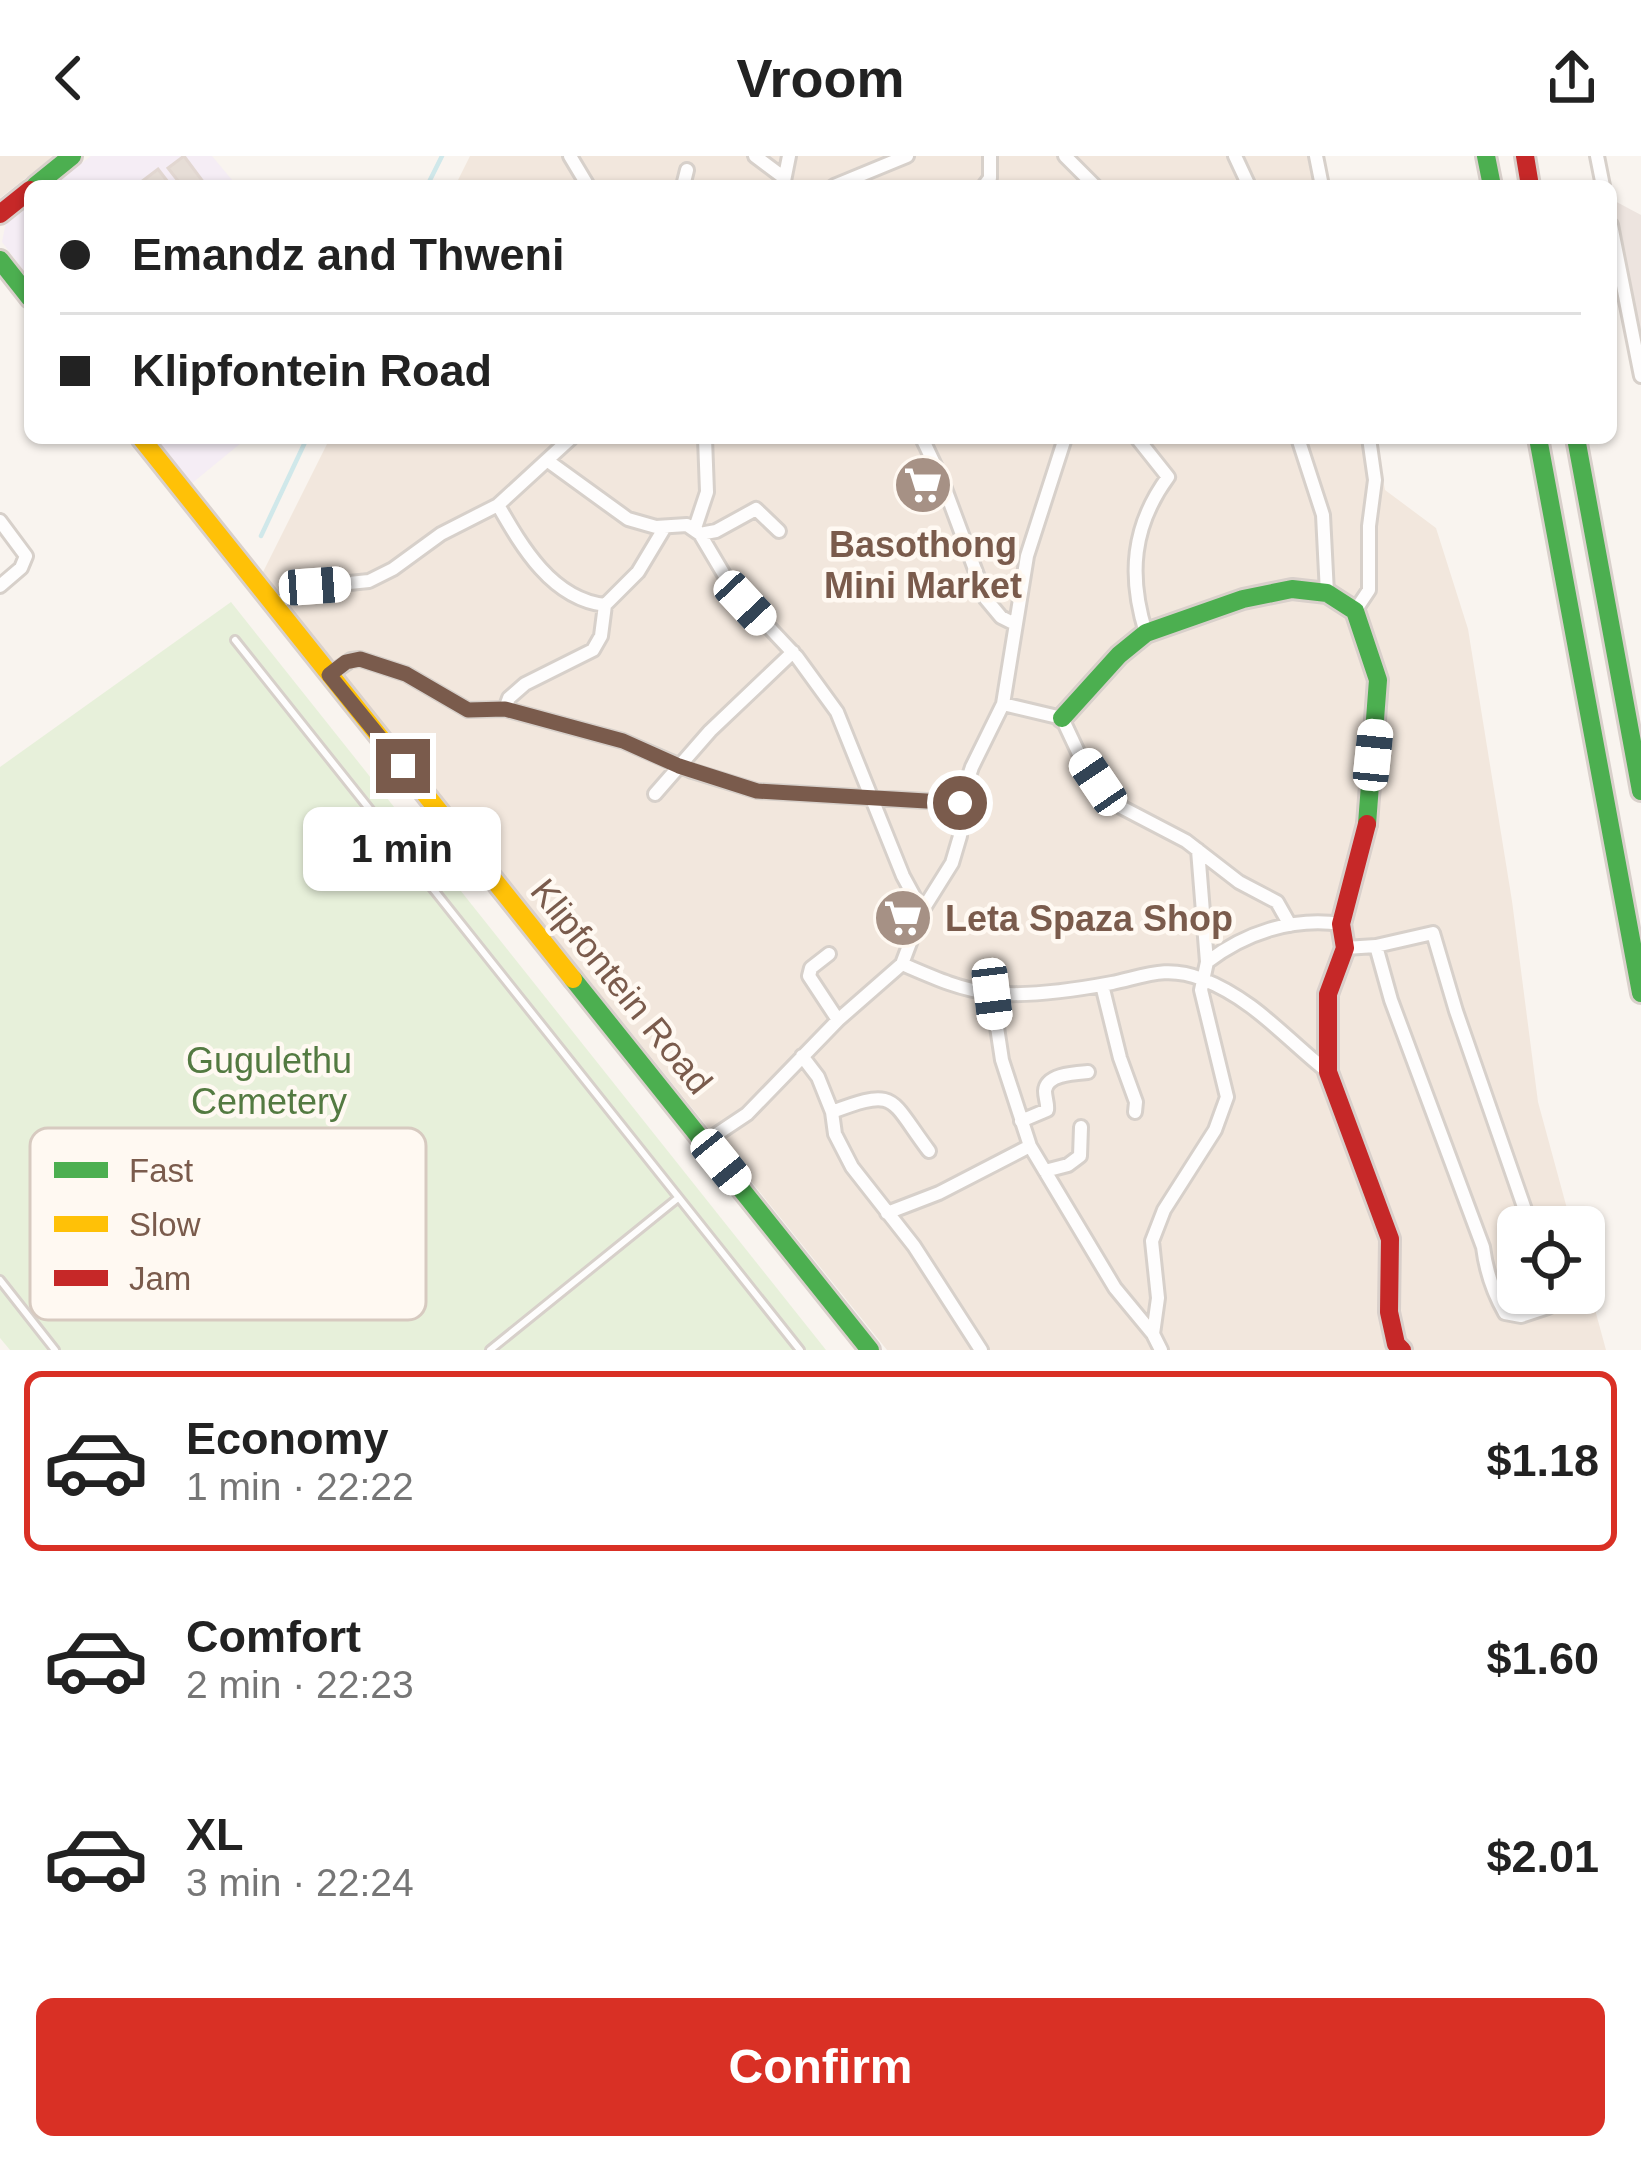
<!DOCTYPE html>
<html lang="en">
<head>
<meta charset="utf-8">
<style>
  body { margin:0; font-family:Helvetica,sans-serif; background:#f6f6f6; color:#222; height:100vh; display:flex; flex-direction:column; font-size:45px; white-space:nowrap }
  * { box-sizing:border-box; margin:0 }
  p { font-size:39px; color:#767676 }
  .icon { flex:none; width:66px; height:66px; fill:none; stroke:currentColor; stroke-width:2; stroke-linecap:round; stroke-linejoin:round }
  .map { position:relative; height:1194px; overflow:hidden }
  .sheet { display:flex; flex-direction:column; background:#fff; flex:1 }
  .sheet>* { flex:none }
  .hud { position:absolute; left:24px; top:24px; width:1593px; height:264px; border-radius:18px; box-shadow:0 3px 9px #0004; display:grid; align-content:center; height:264px; padding:0 36px; background:#fff }
  .tools { position:absolute; left:1497px; top:1050px; display:grid; gap:24px }
  .tools a { display:grid; place-items:center; width:108px; height:108px; border-radius:18px; background:#fff; box-shadow:0 3px 9px #0004; font-size:60px }
  .end { position:absolute; width:54px; height:54px; margin:-27px; border:15px solid #7a5b4c; background:#fff; box-shadow:0 0 0 6px #fff }
  .from { border-radius:50% }
  .bubble { position:absolute; height:84px; border-radius:18px; background:#fff; box-shadow:0 3px 9px #0004; font-size:39px; font-weight:600; line-height:84px; text-align:center }
  .car { position:absolute; width:36px; height:72px; margin:-36px -18px; border-radius:15px; box-shadow:0 0 9px 3px #0007; background:linear-gradient(#fff 24%,#345 0 40%,#fff 0 76%,#345 0 86%,#fff 0) }
  .hud b { display:flex; align-items:center; gap:42px; height:114px; font-size:45px }
  .hud b+b { border-top:3px solid #e0e0e0 }
  .hud i { width:30px; height:30px; background:#222 }
  ul { padding:21px 0 0; list-style:none }
  li { display:flex; align-items:center; gap:36px; height:180px; margin:0 24px 18px; padding:0 12px; border:6px solid transparent; border-radius:18px }
  li div { flex:1 }
  li b { display:block; font-size:45px }
  li em { font-style:normal; font-weight:600 }
  li.on { border-color:#d93025 }
  li>.icon { width:108px; height:108px; stroke-width:1.5 }
  .button { display:flex; gap:24px; margin-top:auto; padding:24px 36px }
  .button a { flex:1; height:138px; border-radius:18px; background:#d93025; color:#fff; font-size:48px; font-weight:600; line-height:138px; text-align:center }
  header { display:flex; justify-content:space-between; align-items:center; height:156px; padding:0 36px; background:#fff; font-size:54px; font-weight:600 }
  .map>svg:first-child { display:block }
  .residential { fill:#f2e7dd }
  .industrial { fill:#ede4df }
  .education { fill:#f5edf5 }
  .green { fill:#e7f0da }
  .lines { fill:none; stroke-linecap:round; stroke-linejoin:round }
  .stream { stroke:#d0e8ea; stroke-width:4.5 }
  .building { fill:#e6ddd6; stroke:#e2d7d1; stroke-width:3 }
  .lane-casing { stroke:#d7d0ca; stroke-width:12 }
  .street-casing { stroke:#d7d0ca; stroke-width:18 }
  .fast-casing { stroke:#d9d0cb; stroke-width:24 }
  .slow-casing { stroke:#d9d0cb; stroke-width:24 }
  .jam-casing { stroke:#d9d0cb; stroke-width:24 }
  .lane { stroke:#fefdfd; stroke-width:6 }
  .street { stroke:#fefdfd; stroke-width:12 }
  .fast { stroke:#4caf50; stroke-width:18 }
  .slow { stroke:#ffc107; stroke-width:18 }
  .jam { stroke:#c62828; stroke-width:18 }
  .route { stroke:#7a5b4c; stroke-width:15 }
  .labels { text-anchor:middle; stroke-width:9; stroke-linejoin:round; paint-order:stroke }
  .poi-label { font-size:36px; font-weight:bold; fill:#7a5b4c; stroke:#fff9f2 }
  .street-label { font-size:36px; fill:#7a5b4c; stroke:#fff9f2 }
  .park-label { font-size:36px; fill:#537a41; stroke:#fff9f2 }
  .key { fill:#fff9f2; stroke:#d7cac0; stroke-width:3 }
  .key-label { font-size:33px; fill:#7a5b4c }
</style>
</head>
<body>
<header><svg class="icon" aria-label="back" viewBox="0 0 24 24"><path d="M15 5l-7 7 7 7"/></svg>Vroom<svg class="icon" aria-label="share" viewBox="0 0 24 24"><path d="M12 15V3M7 8l5-5 5 5M5 13v7h14v-7"/></svg></header>
<div class="map">
<svg width="1641" height="1194" viewBox="0 0 1641 1194">
  <rect width="100%" height="100%" fill="#f9f4ef"/>
  <!-- residential -->
  <path class="residential" d="M0,0H54L0,42Z
    M470,0H1323L1328,30H455Z
    M330,282H1375L1385,334L1436,372L1468,473L1512,745L1538,946L1572,1071H1518V1137H1584V1113L1606,1194H887L262,418Z"/>
  <!-- industrial -->
  <path class="industrial" d="M1611,43L1641,59V220L1611,69Z"/>
  <!-- education -->
  <path class="education" d="M91,0H212L237,30H52Z
    M30,47V123L2,86L6,66Z
    M155,282H247L191,328Z"/>
  <!-- green -->
  <path class="green" d="M231,446L826,1194H10L0,1182V611Z"/>
  <g class="lines">
    <!-- stream -->
    <path class="stream" d="M427,30L442,0
      M261,380L307,282"/>
  </g>
  <!-- building -->
  <path class="building" d="M184,0L204,27L200,30H182L168,12Z
    M158,13L171,30H144L141,26Z"/>
  <g class="lines">
    <defs>
      <path id="lane" d="M235,484L800,1194
        M0,1124L55,1194
        M490,1194L678,1042"/>
      <path id="street" d="M570,0L588,30
        M755,0L783,21
        M1065,0L1095,30
        M1235,0L1249,30
        M1316,0L1322,30
        M1597,0L1603,30
        M683,30L687,14
        M783,30L789,0
        M834,30L907,0
        M984,30L990,22V0
        M1611,69L1641,220
        M922,282L941,322L986,443L1001,461L1015,468
        M1137,282L1168,321C1132,370 1128,420 1146,477
        M1298,282L1323,359L1327,437
        M548,305L628,363L656,371L687,369L700,378L732,432L797,501L837,556L903,720L922,755L902,808L838,864L747,958L705,986
        M498,349C522,391 552,443 605,449
        M0,365L26,400L21,412L0,430
        M695,372L707,336L705,282
        M700,378L716,375L756,353L779,375
        M273,449L310,431L369,425L393,413L441,378L498,349L571,282
        M1355,455L1369,434V370L1375,324L1369,282
        M329,519L351,504L360,503L406,518L468,554L505,553L509,542L525,528L593,494L601,480L605,449L638,416L665,371
        M1003,548L1062,562L1078,596L1119,650L1186,685L1239,726L1277,746L1290,769
        M505,553L623,585L692,615L757,635L960,647
        M655,638L710,575L793,496
        M922,755L952,707L960,680V647L972,611L1003,548L1027,400L1065,282
        M1376,790L1391,844L1483,1091C1486,1115 1493,1136 1505,1157L1521,1160L1548,1151V1137
        M1345,792L1376,790L1433,777L1456,855L1531,1071
        M829,798L811,812L809,820L838,864
        M1207,806C1245,777 1292,761 1341,768
        M902,808C930,820 960,834 991,837C1028,841 1075,834 1112,827C1145,820 1167,809 1202,823C1254,843 1286,883 1328,916
        M1102,829L1120,902L1136,946L1135,956
        M992,838L1002,904L1030,990L1115,1132L1153,1178L1161,1194
        M802,900L818,921L832,956L835,978L852,1011L914,1090L981,1194
        M832,956C898,931 889,942 929,995
        M1021,965L1047,954C1048,948 1045,942 1045,935C1046,918 1075,917 1088,916
        M1045,1015L1068,1009L1080,1000L1081,971
        M887,1057L939,1037L1030,990
        M1153,1178L1158,1142L1152,1085L1164,1054L1215,974L1227,941L1201,834L1207,806L1198,694"/>
      <path id="fast" d="M1486,0L1492,30
        M35,30L72,0
        M0,104L30,142
        M1538,282L1641,837
        M1576,282L1641,635
        M1062,562L1119,499L1146,477L1243,443L1292,433L1327,437L1355,455L1378,524L1367,668
        M573,823L870,1194"/>
      <path id="slow" d="M141,282L573,823"/>
      <path id="jam" d="M1525,0L1530,30
        M0,58L30,34
        M1367,668L1341,768L1345,792L1328,838V916L1390,1083L1389,1156L1396,1188L1402,1194"/>
    </defs>
    <!-- lane casing -->
    <use href="#lane" class="lane-casing"/>
    <!-- street casing -->
    <use href="#street" class="street-casing"/>
    <!-- fast casing -->
    <use href="#fast" class="fast-casing"/>
    <!-- slow casing -->
    <use href="#slow" class="slow-casing"/>
    <!-- jam casing -->
    <use href="#jam" class="jam-casing"/>
    <!-- lane -->
    <use href="#lane" class="lane"/>
    <!-- street -->
    <use href="#street" class="street"/>
    <!-- fast -->
    <use href="#fast" class="fast"/>
    <!-- slow -->
    <use href="#slow" class="slow"/>
    <!-- jam -->
    <use href="#jam" class="jam"/>
  </g>
  <g class="lines">
    <!-- route -->
    <path class="route" d="M403,610L329,519L346,506L360,503L406,518L468,554L505,553L623,585L679,610L757,635L960,647"/>
  </g>
  <!-- icons -->
  <defs>
    <symbol id="supermarket-disc" viewBox="-11 -11 22 22"><circle r="9.5" fill="#a69185" stroke="#fff9f2"/><path d="M-6-5.5h2.5l.6 2H6L4.5 2H-2.5L-4.4-4H-6ZM-1.5 3.2a1.3 1.3 0 1 0 .1 0ZM3 3.2a1.3 1.3 0 1 0 .1 0Z" fill="#fff"/></symbol>
  </defs>
  <g fill-rule="evenodd">
    <use href="#supermarket-disc" x="890" y="296" width="66" height="66"/>
    <use href="#supermarket-disc" x="870" y="729" width="66" height="66"/>
  </g>
  <g class="labels">
    <!-- poi labels -->
    <g class="poi-label">
      <text x="923" y="401">Basothong<tspan x="923" dy="41">Mini Market</tspan></text>
      <text x="945" y="775" text-anchor="start">Leta Spaza Shop</text>
    </g>
    <!-- street labels -->
    <g class="street-label">
      <text transform="translate(622 830) rotate(51)" y="13">Klipfontein Road</text>
    </g>
    <!-- park labels -->
    <g class="park-label">
      <text x="269" y="917">Gugulethu<tspan x="269" dy="41">Cemetery</tspan></text>
    </g>
  </g>
  <!-- legend -->
  <rect x="30" y="972" width="396" height="192" rx="18" class="key"/>
  <rect x="54" y="1006" width="54" height="16" fill="#4caf50"/>
  <rect x="54" y="1060" width="54" height="16" fill="#ffc107"/>
  <rect x="54" y="1114" width="54" height="16" fill="#c62828"/>
  <g class="key-label">
    <text x="129" y="1026">Fast</text>
    <text x="129" y="1080">Slow</text>
    <text x="129" y="1134">Jam</text>
  </g>
</svg>
<div class="tools">
<a><svg class="icon" aria-label="locate" viewBox="0 0 24 24"><circle cx="12" cy="12" r="6"/><path d="M12 2v4M12 18v4M2 12h4M18 12h4"/></svg></a>
</div>
<i class="end from" style="left:960px;top:647px"></i>
<i class="end" style="left:403px;top:610px"></i>
<div class="bubble" style="left:303px;top:651px;width:198px">1 min</div>
<i class="car" style="left:315px;top:430px;rotate:86deg"></i>
<i class="car" style="left:745px;top:447px;rotate:137deg"></i>
<i class="car" style="left:1373px;top:599px;rotate:6deg"></i>
<i class="car" style="left:1098px;top:626px;rotate:326deg"></i>
<i class="car" style="left:992px;top:838px;rotate:173deg"></i>
<i class="car" style="left:721px;top:1006px;rotate:141deg"></i>
<div class="hud">
<b><i class="from"></i>Emandz and Thweni</b>
<b><i></i>Klipfontein Road</b>
</div>
</div>
<section class="sheet">
<ul>
<li class="on"><svg class="icon" aria-label="car" viewBox="0 0 24 24"><path d="M5 17H2v-5l4-1 3-4h7l3 4 3 1v5h-3M9 17h6M6 11h13"/><circle cx="7" cy="17" r="2"/><circle cx="17" cy="17" r="2"/></svg><div><b>Economy</b><p>1 min · 22:22</p></div><em>$1.18</em></li>
<li><svg class="icon" aria-label="car" viewBox="0 0 24 24"><path d="M5 17H2v-5l4-1 3-4h7l3 4 3 1v5h-3M9 17h6M6 11h13"/><circle cx="7" cy="17" r="2"/><circle cx="17" cy="17" r="2"/></svg><div><b>Comfort</b><p>2 min · 22:23</p></div><em>$1.60</em></li>
<li><svg class="icon" aria-label="car" viewBox="0 0 24 24"><path d="M5 17H2v-5l4-1 3-4h7l3 4 3 1v5h-3M9 17h6M6 11h13"/><circle cx="7" cy="17" r="2"/><circle cx="17" cy="17" r="2"/></svg><div><b>XL</b><p>3 min · 22:24</p></div><em>$2.01</em></li>
</ul>
<div class="button"><a>Confirm</a></div>
</section>
</body>
</html>
